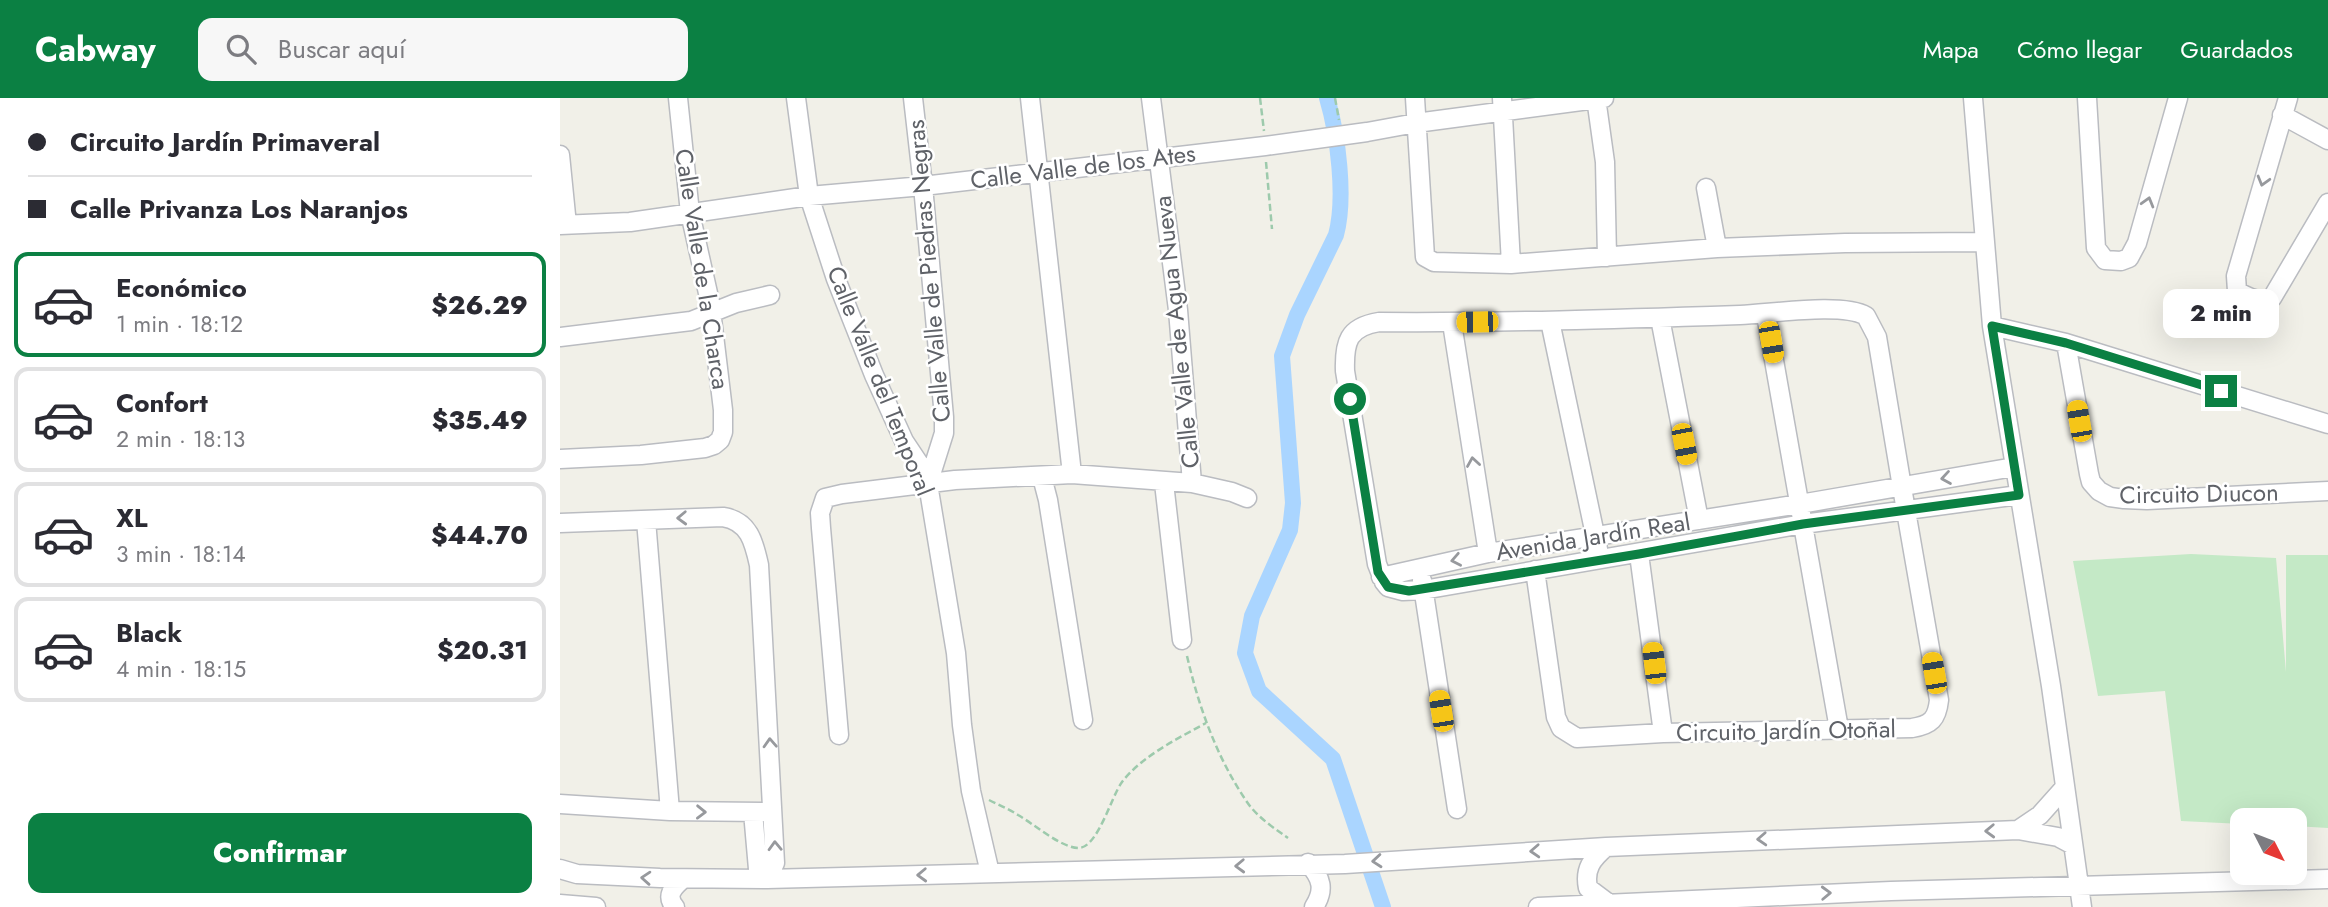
<!DOCTYPE html>
<html lang="es">
<head>
<meta charset="utf-8">
<style>
  body { margin:0; font-family:Jost,sans-serif; background:#f7f7f7; color:#2b2b33; height:100vh; display:flex; flex-direction:column; font-size:26px; white-space:nowrap }
  * { box-sizing:border-box; margin:0 }
  p { font-size:23px; color:#7c7c81 }
  .icon { flex:none; width:38px; height:38px; fill:none; stroke:currentColor; stroke-width:2; stroke-linecap:round; stroke-linejoin:round }
  .map { position:relative; flex:1; overflow:hidden }
  .side { display:flex; flex-direction:column; background:#fff; width:560px }
  .side>* { flex:none }
  .banner { display:grid; align-content:center; height:154px; padding:0 28px; background:#fff }
  .needle { width:46px; rotate:132deg }
  .controls { position:absolute; left:1670px; top:710px; display:grid; gap:14px }
  .controls a { display:grid; place-items:center; width:77px; height:77px; border-radius:14px; background:#fff; box-shadow:0 7px 28px #0002; font-size:35px }
  .end { position:absolute; width:32px; height:32px; margin:-16px; border:9px solid #0b8043; background:#fff; box-shadow:0 0 0 4px #fff }
  .from { border-radius:50% }
  .bubble { position:absolute; height:49px; border-radius:14px; background:#fff; box-shadow:0 7px 28px #0002; font-size:23px; font-weight:800; line-height:49px; text-align:center }
  .car { position:absolute; width:21px; height:42px; margin:-21px -10px; border-radius:9px; box-shadow:0 0 5px 2px #0007; background:linear-gradient(#f5c518 24%,#345 0 40%,#f5c518 0 76%,#345 0 86%,#f5c518 0) }
  .banner b { display:flex; align-items:center; gap:24px; height:66px; font-size:26px }
  .banner b+b { border-top:2px solid #e1e1e2 }
  .banner i { width:18px; height:18px; background:#2b2b33 }
  ul { padding:0; list-style:none }
  li { display:flex; align-items:center; gap:21px; height:105px; margin:0 14px 10px; padding:0 14px; border:4px solid #e1e1e2; border-radius:14px }
  li div { flex:1 }
  li b { display:block; font-size:26px }
  li em { font-style:normal; font-weight:800 }
  li.selected { border-color:#0b8043 }
  li>.icon { width:63px; height:63px; stroke-width:1.5 }
  .cta { display:flex; gap:14px; margin-top:auto; padding:14px 28px }
  .cta a { flex:1; height:80px; border-radius:14px; background:#0b8043; color:#fff; font-size:28px; font-weight:800; line-height:80px; text-align:center }
  header { display:flex; align-items:center; gap:42px; box-sizing:border-box; height:98px; padding:0 35px; background:#0b8043; color:#fff }
  header strong { font-size:33px }
  nav { display:flex; gap:38px; margin-inline-start:auto; font-size:24px }
  .search { width:490px; height:63px; background:#f7f7f7; display:flex; align-items:center; gap:18px; box-sizing:border-box; padding:0 24px; border-radius:14px; color:#7c7c81; font-size:26px }
  main { display:flex; flex:1; min-height:0 }
  .map>svg:first-child { display:block }
  .green { fill:#c4e9c6 }
  .lines { fill:none; stroke-linecap:round; stroke-linejoin:round }
  .canal { stroke:#aad5ff; stroke-width:16 }
  .minor-casing { stroke:#babcc1; stroke-width:21 }
  .path { stroke:#9dcaac; stroke-width:2.5; stroke-dasharray:7 3.5; stroke-linecap:butt }
  .minor { stroke:#fff; stroke-width:18 }
  .oneway { stroke:#97999d }
  .route { stroke:#0b8043; stroke-width:9 }
  .labels { text-anchor:middle; stroke-width:5; stroke-linejoin:round; paint-order:stroke }
  .street-label { font-size:24px; fill:#5f6268; stroke:#fff }
</style>
</head>
<body>
<header>
<strong>Cabway</strong>
<div class="search"><svg class="icon" aria-label="search" viewBox="0 0 24 24"><circle cx="10" cy="10" r="6"/><path d="M15 15l6 6"/></svg>Buscar aquí</div>
<nav><a>Mapa</a><a>Cómo llegar</a><a>Guardados</a></nav>
</header>
<main>
<section class="side">
<div class="banner">
<b><i class="from"></i>Circuito Jardín Primaveral</b>
<b><i></i>Calle Privanza Los Naranjos</b>
</div>
<ul>
<li class="selected"><svg class="icon" aria-label="car" viewBox="0 0 24 24"><path d="M5 17H2v-5l4-1 3-4h7l3 4 3 1v5h-3M9 17h6M6 11h13"/><circle cx="7" cy="17" r="2"/><circle cx="17" cy="17" r="2"/></svg><div><b>Económico</b><p>1 min · 18:12</p></div><em>$26.29</em></li>
<li><svg class="icon" aria-label="car" viewBox="0 0 24 24"><path d="M5 17H2v-5l4-1 3-4h7l3 4 3 1v5h-3M9 17h6M6 11h13"/><circle cx="7" cy="17" r="2"/><circle cx="17" cy="17" r="2"/></svg><div><b>Confort</b><p>2 min · 18:13</p></div><em>$35.49</em></li>
<li><svg class="icon" aria-label="car" viewBox="0 0 24 24"><path d="M5 17H2v-5l4-1 3-4h7l3 4 3 1v5h-3M9 17h6M6 11h13"/><circle cx="7" cy="17" r="2"/><circle cx="17" cy="17" r="2"/></svg><div><b>XL</b><p>3 min · 18:14</p></div><em>$44.70</em></li>
<li><svg class="icon" aria-label="car" viewBox="0 0 24 24"><path d="M5 17H2v-5l4-1 3-4h7l3 4 3 1v5h-3M9 17h6M6 11h13"/><circle cx="7" cy="17" r="2"/><circle cx="17" cy="17" r="2"/></svg><div><b>Black</b><p>4 min · 18:15</p></div><em>$20.31</em></li>
</ul>
<div class="cta"><a>Confirmar</a></div>
</section>
<div class="map">
<svg width="1768" height="809" viewBox="0 0 1768 809">
  <rect width="100%" height="100%" fill="#f1f0e8"/>
  <!-- green -->
  <path class="green" d="M1631,456L1716,460L1726,574V457H1768V730L1734,728V723H1682V726L1621,723L1605,593L1538,598L1513,463Z"/>
  <g class="lines">
    <!-- canal -->
    <path class="canal" d="M767,0C778,37 786,100 776,137L737,217L722,258L733,405L730,432L692,518L685,555L699,593L773,661L823,809"/>
    <defs>
      <path id="minor" d="M236,0L249,98L276,181L314,277L344,343L362,370L368,386L396,555L402,627L411,693L430,775
        M353,0L363,88L384,319V335L368,386
        M470,0L512,376
        M591,0L618,212L632,385
        M855,0L865,159L874,164L951,166L1157,150L1285,145L1424,144
        M942,0L951,166
        M1036,0L1045,64L1047,159
        M1413,0L1432,228L1491,588L1522,809
        M1527,0L1536,150L1545,162L1561,163L1569,160L1577,145L1618,0
        M1728,0L1676,178L1677,193C1687,199 1701,206 1712,200L1768,105
        M1722,17L1768,42
        M0,57L7,127
        M1146,90L1157,150
        M0,127L70,124L249,98L363,88L705,48L807,34L856,25L1044,0
        M1206,217L1279,631
        M1100,220L1139,422
        M990,223L1038,451
        M892,225L928,455
        M1432,228L1506,245L1768,326
        M0,239L131,223L176,205L210,197
        M1506,245L1529,376L1531,384L1539,393L1550,399L1564,401L1587,402L1768,393
        M0,361L81,357L145,350L154,347L160,342L163,334V312L150,204L130,115L118,0
        M482,379L488,402L523,622
        M604,385L622,542
        M86,422L110,713
        M0,425L163,419C189,423 194,444 199,467L215,765L207,781L198,771L193,714
        M1079,456L1103,635
        M975,472L996,619L1001,630L1017,640L1103,635L1352,630C1371,627 1377,621 1379,602L1346,413L1317,239L1306,218C1282,204 1210,216 1180,217C1060,221 940,225 819,224C788,229 784,244 785,273L817,466L824,484L828,489L843,493L863,492L1243,426L1459,397
        M821,479L928,455L1240,406L1454,369
        M862,482L897,711
        M279,637L261,430L260,415L265,400L282,396L395,382L512,376L632,385L672,394L687,400
        M0,706L110,713L203,714
        M1458,732L1498,739L1513,747
        M1046,749C1032,761 1024,771 1028,790L1048,805
        M748,765C762,780 765,792 754,809
        M0,771L17,776L100,780L207,781L785,766L1046,749L1458,732L1480,717L1505,689
        M0,806L36,809
        M115,809C105,798 113,789 123,781
        M978,809L1331,793L1768,781"/>
    </defs>
    <!-- minor casing -->
    <use href="#minor" class="minor-casing"/>
    <!-- path -->
    <path class="path" d="M700,0L704,33
      M775,0L779,22
      M706,64L712,131
      M627,558C639,610 657,660 687,704C697,719 714,730 728,740
      M429,702C439,707 449,711 458,717C474,726 501,750 519,750C538,749 551,699 562,684C582,658 617,641 646,625"/>
    <!-- minor -->
    <use href="#minor" class="minor"/>
  </g>
  <!-- one-way arrows -->
  <defs><path id="oneway-chevron" d="M-2-3.5L2.5 0L-2 3.5" fill="none" stroke-width="1.6" stroke-linecap="round" stroke-linejoin="round" transform="scale(1.75)"/></defs>
  <g class="oneway">
    <use href="#oneway-chevron" transform="translate(1703 83) rotate(106)"/>
    <use href="#oneway-chevron" transform="translate(1588 104) rotate(-74)"/>
    <use href="#oneway-chevron" transform="translate(913 364) rotate(-99)"/>
    <use href="#oneway-chevron" transform="translate(1386 380) rotate(171)"/>
    <use href="#oneway-chevron" transform="translate(122 420) rotate(178)"/>
    <use href="#oneway-chevron" transform="translate(896 462) rotate(169)"/>
    <use href="#oneway-chevron" transform="translate(210 645) rotate(-93)"/>
    <use href="#oneway-chevron" transform="translate(141 714) rotate(1)"/>
    <use href="#oneway-chevron" transform="translate(1430 733) rotate(178)"/>
    <use href="#oneway-chevron" transform="translate(1202 741) rotate(177)"/>
    <use href="#oneway-chevron" transform="translate(215 748) rotate(-92)"/>
    <use href="#oneway-chevron" transform="translate(975 753) rotate(177)"/>
    <use href="#oneway-chevron" transform="translate(817 763) rotate(175)"/>
    <use href="#oneway-chevron" transform="translate(680 768) rotate(178)"/>
    <use href="#oneway-chevron" transform="translate(362 777) rotate(178)"/>
    <use href="#oneway-chevron" transform="translate(86 780) rotate(-176)"/>
    <use href="#oneway-chevron" transform="translate(1266 795) rotate(-2)"/>
  </g>
  <g class="lines">
    <!-- route -->
    <path class="route" d="M790,301L818,474L828,489L849,493L1079,456L1243,426L1459,397L1432,228L1506,245L1661,293"/>
  </g>
  <g class="labels">
    <!-- street labels -->
    <g class="street-label">
      <text transform="translate(523 69) rotate(-7)" y="8">Calle Valle de los Ates</text>
      <text transform="translate(142 171) rotate(81)" y="8">Calle Valle de la Charca</text>
      <text transform="translate(369 173) rotate(-95)" y="8">Calle Valle de Piedras Negras</text>
      <text transform="translate(617 234) rotate(-96)" y="8">Calle Valle de Agua Nueva</text>
      <text transform="translate(320 283) rotate(68)" y="8">Calle Valle del Temporal</text>
      <text transform="translate(1639 396) rotate(-1)" y="8">Circuito Diucon</text>
      <text transform="translate(1033 439) rotate(-9)" y="8">Avenida Jardín Real</text>
      <text transform="translate(1226 633) rotate(-1)" y="8">Circuito Jardín Otoñal</text>
    </g>
  </g>
</svg>
<div class="controls">
<a><svg class="needle" viewBox="-14 -14 28 28"><path d="M0-13l5 13h-10z" fill="#e53935"/><path d="M0 13l5-13h-10z" fill="#7c7c81"/></svg></a>
</div>
<i class="end from" style="left:790px;top:301px"></i>
<i class="end" style="left:1661px;top:293px"></i>
<div class="bubble" style="left:1603px;top:191px;width:116px">2 min</div>
<i class="car" style="left:917px;top:224px;rotate:269deg"></i>
<i class="car" style="left:1211px;top:244px;rotate:170deg"></i>
<i class="car" style="left:1519px;top:323px;rotate:350deg"></i>
<i class="car" style="left:1124px;top:346px;rotate:169deg"></i>
<i class="car" style="left:1094px;top:565px;rotate:353deg"></i>
<i class="car" style="left:1374px;top:575px;rotate:350deg"></i>
<i class="car" style="left:881px;top:613px;rotate:351deg"></i>
</div>
</main>
</body>
</html>
